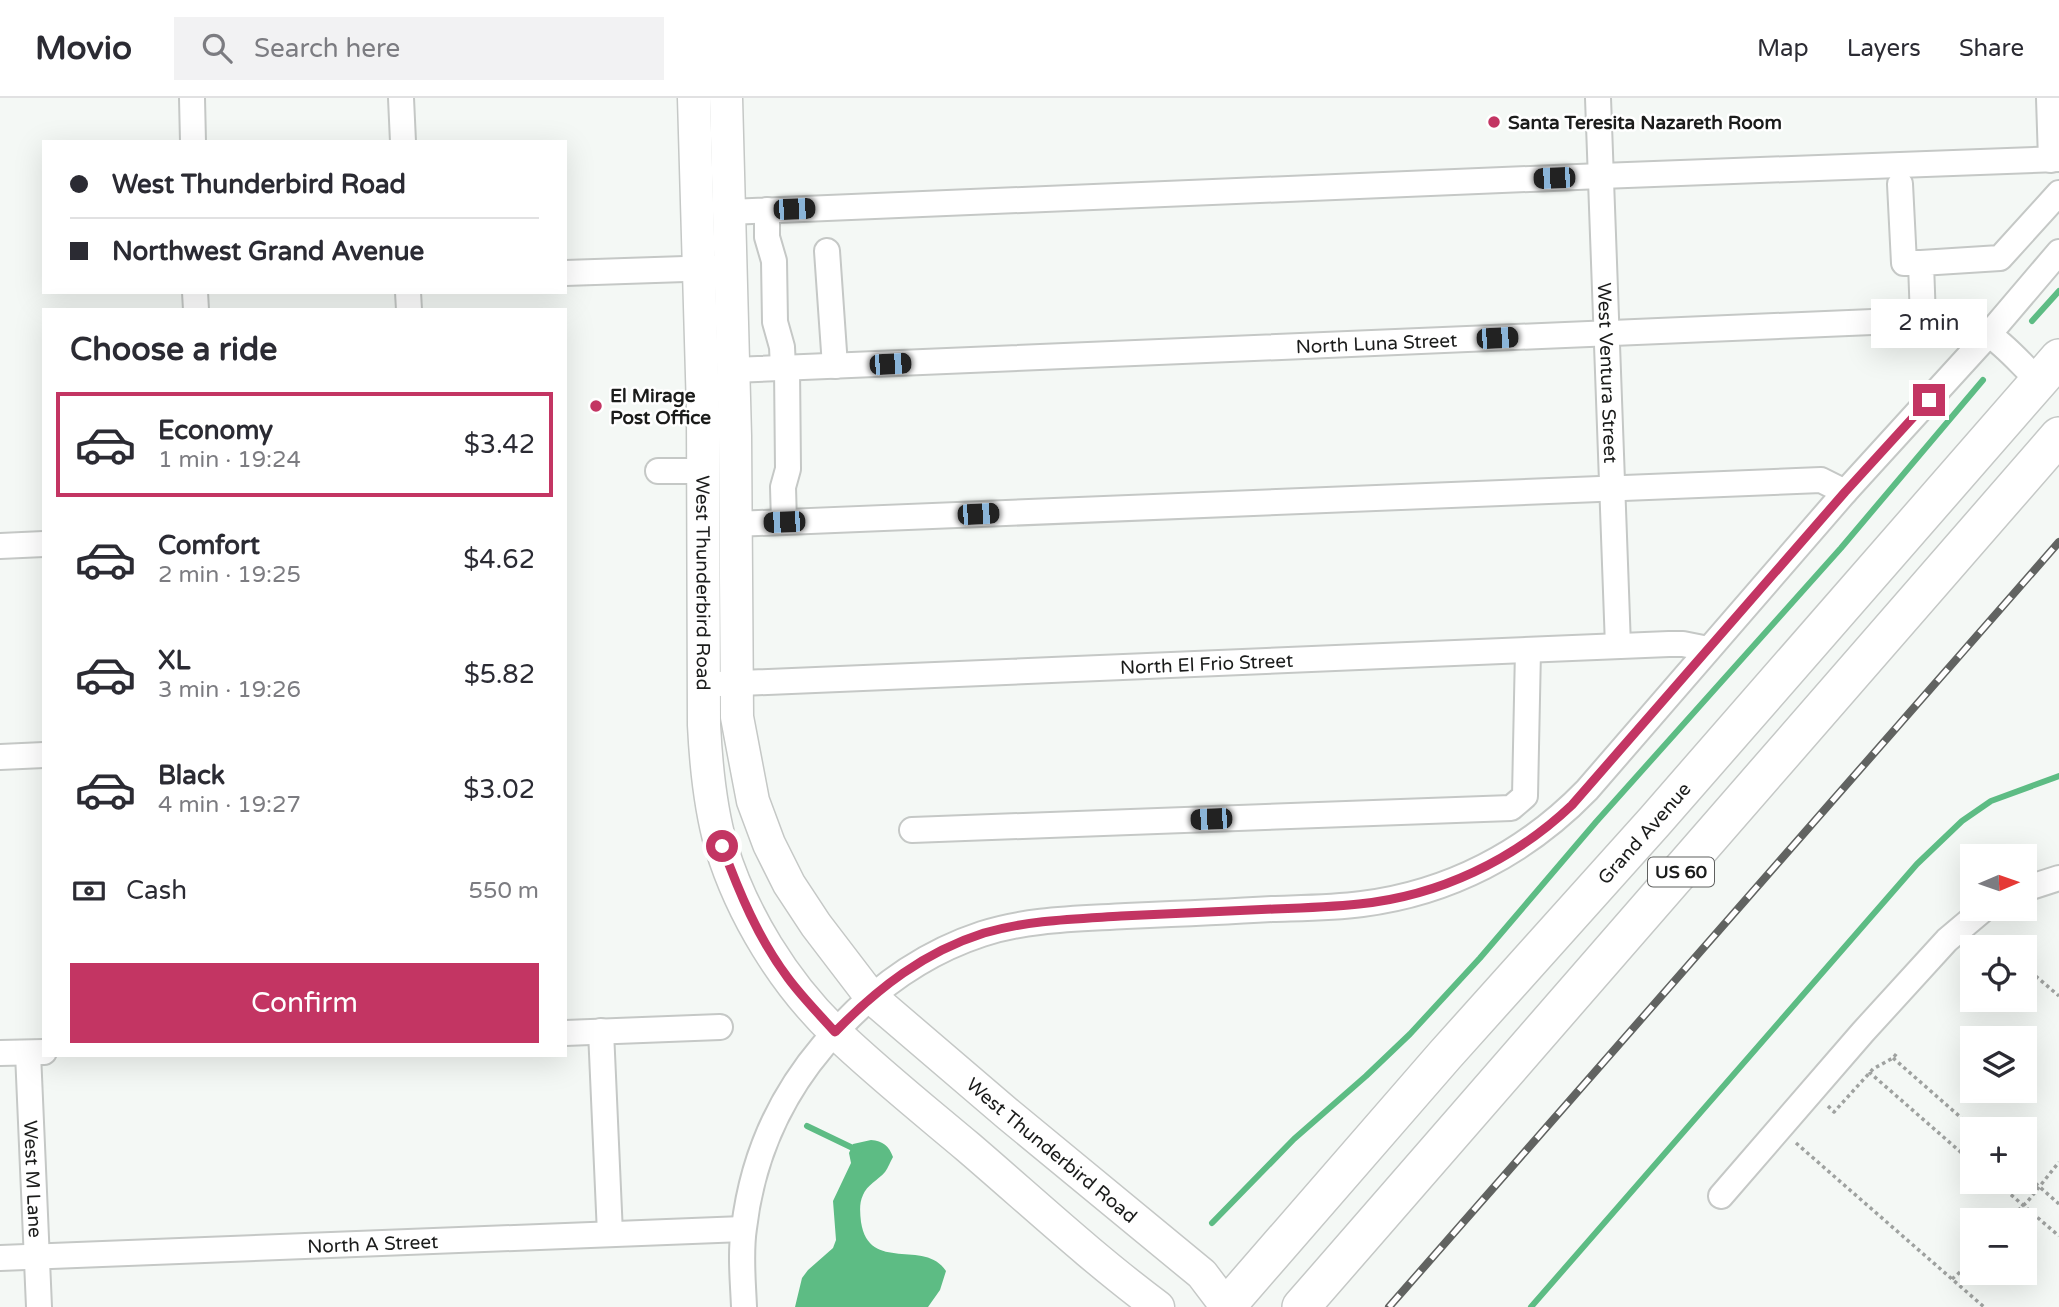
<!DOCTYPE html>
<html lang="en">
<head>
<meta charset="utf-8">
<style>
  body { margin:0; font-family:"Varela Round",sans-serif; background:#f2f2f3; color:#2b2b33; height:100vh; display:flex; flex-direction:column; font-size:26px; white-space:nowrap }
  * { box-sizing:border-box; margin:0 }
  p { font-size:23px; color:#7c7c81 }
  .icon { flex:none; width:38px; height:38px; fill:none; stroke:currentColor; stroke-width:2; stroke-linecap:round; stroke-linejoin:round }
  .map { position:relative; flex:1; overflow:hidden }
  .details { position:absolute; left:42px; top:210px; width:525px; height:749px; display:flex; flex-direction:column; background:#fff; border-radius:0px; box-shadow:0 7px 28px #0002 }
  .details>* { flex:none }
  .hud { position:absolute; left:42px; top:42px; width:525px; height:154px; border-radius:0px; box-shadow:0 7px 28px #0002; display:grid; align-content:center; height:154px; padding:0 28px; background:#fff }
  .needle { width:46px; rotate:88deg }
  .buttons { position:absolute; left:1960px; top:746px; display:grid; gap:14px }
  .buttons a { display:grid; place-items:center; width:77px; height:77px; border-radius:0px; background:#fff; box-shadow:0 7px 28px #0002; font-size:35px }
  .end { position:absolute; width:32px; height:32px; margin:-16px; border:9px solid #c33563; background:#fff; box-shadow:0 0 0 4px #fff }
  .from { border-radius:50% }
  .bubble { position:absolute; height:49px; border-radius:0px; background:#fff; box-shadow:0 7px 28px #0002; font-size:23px; font-weight:600; line-height:49px; text-align:center }
  .car { position:absolute; width:21px; height:42px; margin:-21px -10px; border-radius:9px; box-shadow:0 0 5px 2px #0007; background:linear-gradient(#222 24%,#8ab4d8 0 40%,#222 0 76%,#8ab4d8 0 86%,#222 0) }
  .hud b { display:flex; align-items:center; gap:24px; height:66px; font-size:26px }
  .hud b+b { border-top:2px solid #e1e1e2 }
  .hud i { width:18px; height:18px; background:#2b2b33 }
  ul { padding:0; list-style:none }
  li { display:flex; align-items:center; gap:21px; height:105px; margin:0 14px 10px; padding:0 14px; border:4px solid transparent; border-radius:0px }
  li div { flex:1 }
  li b { display:block; font-size:26px }
  li em { font-style:normal; font-weight:600 }
  li.current { border-color:#c33563 }
  li>.icon { width:63px; height:63px; stroke-width:1.5 }
  h2 { padding:0 28px; font-size:32px; line-height:84px }
  .pay { display:flex; align-items:center; gap:18px; height:77px; padding:0 28px; font-size:26px }
  .pay p { margin-inline-start:auto }
  .button { display:flex; gap:14px; margin-top:auto; padding:14px 28px }
  .button a { flex:1; height:80px; border-radius:0px; background:#c33563; color:#fff; font-size:28px; font-weight:600; line-height:80px; text-align:center }
  header { display:flex; align-items:center; gap:42px; box-sizing:border-box; height:98px; padding:0 35px; background:#fff; border-bottom:2px solid #e1e1e2 }
  header strong { font-size:33px }
  nav { display:flex; gap:38px; margin-inline-start:auto; font-size:24px }
  .search { width:490px; height:63px; background:#f2f2f3; display:flex; align-items:center; gap:18px; box-sizing:border-box; padding:0 24px; border-radius:0px; color:#7c7c81; font-size:26px }
  .map>svg:first-child { display:block }
  .water { fill:#5dbc84 }
  .lines { fill:none; stroke-linecap:round; stroke-linejoin:round }
  .stream { stroke:#5dbc84; stroke-width:6 }
  .minor-casing { stroke:#c5c8c6; stroke-width:28 }
  .major-casing { stroke:#c5c8c6; stroke-width:35 }
  .highway-casing { stroke:#c5c8c6; stroke-width:40 }
  .path { stroke:#9fa2a0; stroke-width:3.5; stroke-dasharray:3.5 3.5; stroke-linecap:butt }
  .minor { stroke:#fff; stroke-width:24 }
  .major { stroke:#fff; stroke-width:32 }
  .highway { stroke:#fff; stroke-width:37 }
  .rail-casing { stroke:#616361; stroke-width:8 }
  .rail { stroke:#fff; stroke-width:5; stroke-dasharray:16; stroke-linecap:butt }
  .route { stroke:#c33563; stroke-width:9 }
  .poi-dot { fill:#c33563; stroke:#fff; stroke-width:2.5 }
  .labels { text-anchor:middle; stroke-width:5; stroke-linejoin:round; paint-order:stroke }
  .shield { fill:#fff; stroke:#5f605f; stroke-width:2 }
  .shield-label { font-size:18px; font-weight:bold; fill:#1b1c1b }
  .poi-label { font-size:19px; font-weight:bold; fill:#1b1c1b; stroke:#fff; text-anchor:start }
  .street-label { font-size:19px; fill:#1b1c1b; stroke:#fff }
</style>
</head>
<body>
<header>
<strong>Movio</strong>
<div class="search"><svg class="icon" aria-label="search" viewBox="0 0 24 24"><circle cx="10" cy="10" r="6"/><path d="M15 15l6 6"/></svg>Search here</div>
<nav><a>Map</a><a>Layers</a><a>Share</a></nav>
</header>
<div class="map">
<svg width="2059" height="1209" viewBox="0 0 2059 1209">
  <rect width="100%" height="100%" fill="#f4f8f5"/>
  <!-- water -->
  <path class="water" d="M871,1042C883,1043 889,1048 893,1059C890,1064 888,1070 885,1074C878,1082 867,1087 863,1097C859,1105 860,1115 861,1124C869,1176 925,1140 946,1173L940,1192L928,1209H795L802,1180L808,1172L833,1150L836,1142L833,1103L851,1065L849,1055L853,1046Z"/>
  <g class="lines">
    <!-- stream -->
    <path class="stream" d="M2032,223L2059,193
      M807,1028L859,1053
      M1212,1125L1294,1041L1366,978L1410,936L1480,860L1596,724L1841,450L1983,282
      M1531,1209L1917,766L1962,723L1991,703L2059,678"/>
    <defs>
      <g id="minor">
        <path d="M192,0L193,44"/>
        <path d="M401,0L403,44"/>
        <path id="s1" d="M1598,0L1618,548"/>
        <path d="M2049,0L2051,62"/>
        <path d="M1900,86L1904,165H1921"/>
        <path d="M767,112V139L774,163L775,224L782,249L783,270"/>
        <path d="M729,114L1601,78L2059,61"/>
        <path d="M827,153L835,268"/>
        <path d="M565,175L715,170"/>
        <path d="M195,194L196,212"/>
        <path d="M408,194L409,212"/>
        <path d="M1923,222L1921,165L2000,160L2059,95"/>
        <path id="s2" d="M733,272L1943,221C1990,225 2007,253 2039,283"/>
        <path d="M658,373H704"/>
        <path d="M784,424L783,389L788,371L787,270"/>
        <path d="M735,426L1821,382L1845,394"/>
        <path d="M0,448L44,446"/>
        <path id="s3" d="M719,586L1669,546H1683L1708,551"/>
        <path d="M0,659L44,657"/>
        <path d="M912,732L1511,710L1525,698L1528,552"/>
        <path d="M2025,791L2059,780"/>
        <path d="M601,933L610,1136"/>
        <path d="M565,935L720,929"/>
        <path d="M0,955L44,954"/>
        <path id="s4" d="M28,955L39,1209"/>
        <path d="M1721,1098L1863,934L1947,842L1985,810"/>
        <path id="s5" d="M0,1160L743,1131"/>
        <path d="M744,1209C743,1183 740,1156 744,1130C752,1062 778,1001 823,948C866,897 918,857 982,836C1028,821 1077,821 1126,818C1175,816 1223,814 1272,811C1302,810 1332,810 1362,806C1449,795 1526,755 1587,692L1845,394L1990,235L2059,154"/>
      </g>
      <g id="major">
        <path id="s6" d="M694,0L703,312L704,627C706,668 710,709 721,748C742,817 784,885 836,935C878,975 924,1012 968,1049C1031,1103 1092,1160 1158,1209"/>
        <path id="s7" d="M726,0L735,338L737,619L753,703L769,746L789,786L816,827L871,899L1009,1017L1202,1176L1227,1209"/>
      </g>
      <g id="highway">
        <path id="s8" d="M1226,1209L1445,957L1655,723L2059,260"/>
        <path d="M1301,1209L2059,338"/>
      </g>
    </defs>
    <!-- minor casing -->
    <use href="#minor" class="minor-casing"/>
    <!-- major casing -->
    <use href="#major" class="major-casing"/>
    <!-- highway casing -->
    <use href="#highway" class="highway-casing"/>
    <!-- path -->
    <path class="path" d="M1984,840H1992L2001,849
      M2025,869L2059,898
      M1893,960L1974,1031
      M1869,974L1972,1064
      M1828,1008L1834,1014L1873,971L1893,960L1897,955
      M1796,1045L1984,1209
      M2025,1076L2059,1106
      M1995,1083L2059,1138
      M2008,1122L2028,1103L2059,1064
      M1952,1181L1972,1164"/>
    <!-- minor -->
    <use href="#minor" class="minor"/>
    <!-- major -->
    <use href="#major" class="major"/>
    <!-- highway -->
    <use href="#highway" class="highway"/>
    <defs>
      <path id="rail" d="M1389,1209L2059,444"/>
    </defs>
    <!-- rail casing -->
    <use href="#rail" class="rail-casing"/>
    <!-- rail -->
    <use href="#rail" class="rail"/>
  </g>
  <g class="lines">
    <!-- route -->
    <path class="route" d="M722,748C739,794 758,840 788,880C802,899 819,916 835,934C878,890 924,854 984,835C1029,822 1074,821 1121,818C1172,816 1223,813 1274,811C1303,810 1331,809 1359,806C1439,798 1514,762 1572,707L1845,394L1929,302"/>
  </g>
  <!-- markers -->
  <g class="poi-dot">
    <circle cx="1494" cy="24" r="7"/>
    <circle cx="596" cy="308" r="7"/>
  </g>
  <g class="labels">
    <!-- shield labels -->
    <rect class="shield" x="1648" y="759.5" width="66" height="29" rx="5"/>
    <g class="shield-label">
      <text x="1681" y="780">US 60</text>
    </g>
    <!-- poi labels -->
    <g class="poi-label">
      <text x="1508" y="31">Santa Teresita Nazareth Room</text>
      <text x="610" y="304">El Mirage<tspan x="610" dy="22">Post Office</tspan></text>
    </g>
    <!-- street labels -->
    <g class="street-label">
      <text dy="7" stroke="none"><textPath href="#s2" startOffset="644">North Luna Street</textPath></text>
      <text dy="7" stroke="none"><textPath href="#s1" startOffset="275">West Ventura Street</textPath></text>
      <text dy="7" stroke="none"><textPath href="#s6" startOffset="485">West Thunderbird Road</textPath></text>
      <text dy="7" stroke="none"><textPath href="#s3" startOffset="488">North El Frio Street</textPath></text>
      <text dy="7" stroke="none"><textPath href="#s8" startOffset="632">Grand Avenue</textPath></text>
      <text dy="7" stroke="none"><textPath href="#s7" startOffset="1172">West Thunderbird Road</textPath></text>
      <text dy="7" stroke="none"><textPath href="#s4" startOffset="126">West M Lane</textPath></text>
      <text dy="7" stroke="none"><textPath href="#s5" startOffset="373">North A Street</textPath></text>
    </g>
  </g>
</svg>
<div class="buttons">
<a><svg class="needle" viewBox="-14 -14 28 28"><path d="M0-13l5 13h-10z" fill="#e53935"/><path d="M0 13l5-13h-10z" fill="#7c7c81"/></svg></a>
<a><svg class="icon" aria-label="locate" viewBox="0 0 24 24"><circle cx="12" cy="12" r="6"/><path d="M12 2v4M12 18v4M2 12h4M18 12h4"/></svg></a>
<a><svg class="icon" aria-label="layers" viewBox="0 0 24 24"><path d="M12 4l9 5-9 5-9-5zM3 14l9 5 9-5"/></svg></a>
<a>+</a>
<a>−</a>
</div>
<i class="end from" style="left:722px;top:748px"></i>
<i class="end" style="left:1929px;top:302px"></i>
<div class="bubble" style="left:1871px;top:201px;width:116px">2 min</div>
<i class="car" style="left:1554px;top:80px;rotate:268deg"></i>
<i class="car" style="left:794px;top:111px;rotate:88deg"></i>
<i class="car" style="left:1497px;top:240px;rotate:87deg"></i>
<i class="car" style="left:890px;top:266px;rotate:87deg"></i>
<i class="car" style="left:978px;top:416px;rotate:87deg"></i>
<i class="car" style="left:784px;top:424px;rotate:268deg"></i>
<i class="car" style="left:1211px;top:721px;rotate:268deg"></i>
<div class="hud">
<b><i class="from"></i>West Thunderbird Road</b>
<b><i></i>Northwest Grand Avenue</b>
</div>
<section class="details">
<h2>Choose a ride</h2>
<ul>
<li class="current"><svg class="icon" aria-label="car" viewBox="0 0 24 24"><path d="M5 17H2v-5l4-1 3-4h7l3 4 3 1v5h-3M9 17h6M6 11h13"/><circle cx="7" cy="17" r="2"/><circle cx="17" cy="17" r="2"/></svg><div><b>Economy</b><p>1 min · 19:24</p></div><em>$3.42</em></li>
<li><svg class="icon" aria-label="car" viewBox="0 0 24 24"><path d="M5 17H2v-5l4-1 3-4h7l3 4 3 1v5h-3M9 17h6M6 11h13"/><circle cx="7" cy="17" r="2"/><circle cx="17" cy="17" r="2"/></svg><div><b>Comfort</b><p>2 min · 19:25</p></div><em>$4.62</em></li>
<li><svg class="icon" aria-label="car" viewBox="0 0 24 24"><path d="M5 17H2v-5l4-1 3-4h7l3 4 3 1v5h-3M9 17h6M6 11h13"/><circle cx="7" cy="17" r="2"/><circle cx="17" cy="17" r="2"/></svg><div><b>XL</b><p>3 min · 19:26</p></div><em>$5.82</em></li>
<li><svg class="icon" aria-label="car" viewBox="0 0 24 24"><path d="M5 17H2v-5l4-1 3-4h7l3 4 3 1v5h-3M9 17h6M6 11h13"/><circle cx="7" cy="17" r="2"/><circle cx="17" cy="17" r="2"/></svg><div><b>Black</b><p>4 min · 19:27</p></div><em>$3.02</em></li>
</ul>
<div class="pay"><svg class="icon" aria-label="cash" viewBox="0 0 24 24"><path d="M3 7h18v10H3z"/><circle cx="12" cy="12" r="2"/></svg>Cash<p>550 m</p></div>
<div class="button"><a>Confirm</a></div>
</section>
</div>
</body>
</html>
